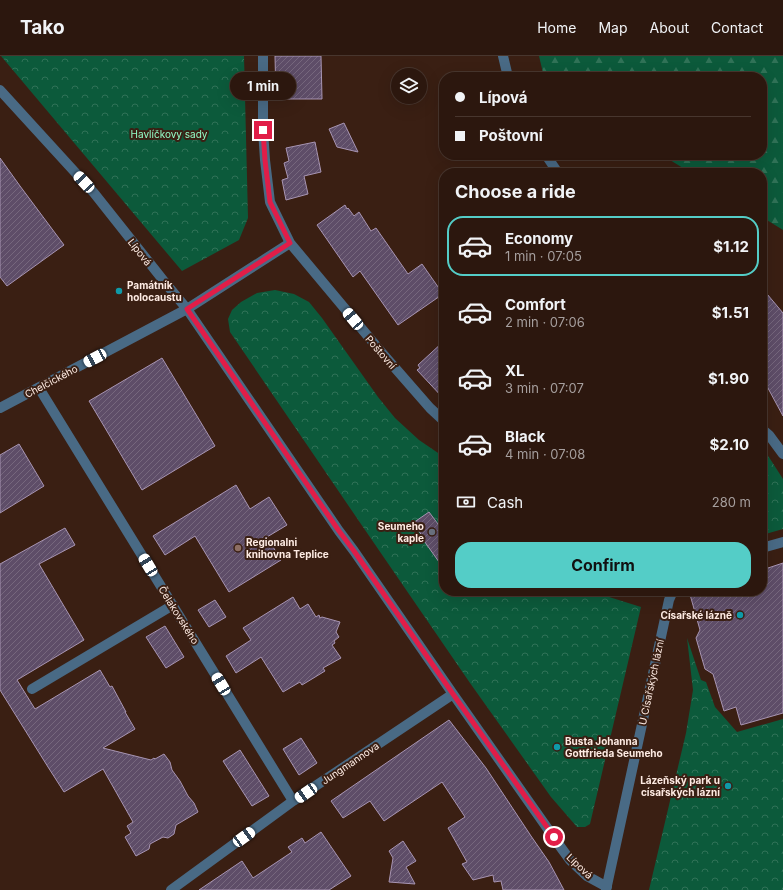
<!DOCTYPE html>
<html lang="en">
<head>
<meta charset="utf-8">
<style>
  body { margin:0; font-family:Inter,sans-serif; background:#38241c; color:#f1f3f6; height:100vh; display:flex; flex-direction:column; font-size:15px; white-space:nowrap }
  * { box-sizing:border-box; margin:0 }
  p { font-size:13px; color:#a69f9e }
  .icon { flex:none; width:22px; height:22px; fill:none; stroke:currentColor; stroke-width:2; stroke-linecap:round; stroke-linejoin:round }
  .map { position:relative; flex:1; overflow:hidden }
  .panel { position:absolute; left:439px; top:112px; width:328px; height:428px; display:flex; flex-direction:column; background:#2c170e; border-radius:16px; box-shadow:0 4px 16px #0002,0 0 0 1px #48362e }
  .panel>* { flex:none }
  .guide { position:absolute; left:439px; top:16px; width:328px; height:88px; border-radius:16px; box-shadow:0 4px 16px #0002,0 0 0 1px #48362e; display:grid; align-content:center; height:88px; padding:0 16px; background:#2c170e }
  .controls { position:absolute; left:391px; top:12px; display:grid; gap:8px }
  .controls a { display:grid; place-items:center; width:36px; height:36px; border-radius:50%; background:#2c170e; box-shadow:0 4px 16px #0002,0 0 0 1px #48362e; font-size:20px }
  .end { position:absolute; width:18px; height:18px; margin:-9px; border:5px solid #e11d48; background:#fff; box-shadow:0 0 0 2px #fff }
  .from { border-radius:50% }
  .bubble { position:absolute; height:28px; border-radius:14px; background:#2c170e; box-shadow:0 4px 16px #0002,0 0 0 1px #48362e; font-size:13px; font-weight:700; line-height:28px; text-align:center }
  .car { position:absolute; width:12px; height:24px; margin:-12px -6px; border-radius:5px; box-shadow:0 0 3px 1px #0007; background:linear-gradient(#fff 24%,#345 0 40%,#fff 0 76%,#345 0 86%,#fff 0) }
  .guide b { display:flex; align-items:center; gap:14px; height:38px; font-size:15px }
  .guide b+b { border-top:1px solid #48362e }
  .guide i { width:10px; height:10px; background:#f1f3f6 }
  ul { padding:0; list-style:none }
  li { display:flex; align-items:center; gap:12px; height:60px; margin:0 8px 6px; padding:0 8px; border:2px solid transparent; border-radius:16px }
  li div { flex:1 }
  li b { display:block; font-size:15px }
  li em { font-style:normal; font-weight:700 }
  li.current { border-color:#54cdc7 }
  li>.icon { width:36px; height:36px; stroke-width:1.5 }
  h2 { padding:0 16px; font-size:18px; line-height:48px }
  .pay { display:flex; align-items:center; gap:10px; height:44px; padding:0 16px; font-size:15px }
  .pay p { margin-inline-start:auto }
  .primary-button { display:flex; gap:8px; margin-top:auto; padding:8px 16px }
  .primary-button a { flex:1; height:46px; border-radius:16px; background:#54cdc7; color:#111; font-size:16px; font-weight:700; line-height:46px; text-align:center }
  header { display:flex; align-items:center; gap:24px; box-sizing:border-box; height:56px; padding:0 20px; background:#2c170e; border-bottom:1px solid #48362e }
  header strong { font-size:19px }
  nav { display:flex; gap:22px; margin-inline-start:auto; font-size:14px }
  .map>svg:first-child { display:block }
  .forest { fill:url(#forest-firs) }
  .park { fill:url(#park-crowns) }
  .building { fill:url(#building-hatch); stroke:#a895b3 }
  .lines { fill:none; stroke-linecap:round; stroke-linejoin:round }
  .minor { stroke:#496a85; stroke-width:10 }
  .route { stroke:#e11d48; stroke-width:5 }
  .culture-dot { fill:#0f9aa8; stroke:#3a1f13; stroke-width:1.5 }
  .worship-dot { fill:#6b7280; stroke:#3a1f13; stroke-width:1.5 }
  .education-dot { fill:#8d6e63; stroke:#3a1f13; stroke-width:1.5 }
  .labels { text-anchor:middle; stroke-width:4; stroke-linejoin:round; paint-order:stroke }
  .park-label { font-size:10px; fill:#91fdc7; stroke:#3a1f13 }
  .street-label { font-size:10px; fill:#feebe3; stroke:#3a1f13 }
  .poi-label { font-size:10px; font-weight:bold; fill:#feebe3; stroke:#3a1f13; text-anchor:start }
</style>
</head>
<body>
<header>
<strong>Tako</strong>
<nav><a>Home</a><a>Map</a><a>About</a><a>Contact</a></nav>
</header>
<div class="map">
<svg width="783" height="834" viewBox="0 0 783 834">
  <defs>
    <pattern id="forest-firs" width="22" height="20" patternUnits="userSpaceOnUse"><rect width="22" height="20" fill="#0c5a3b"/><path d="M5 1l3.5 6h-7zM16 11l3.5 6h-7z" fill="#307257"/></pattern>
    <pattern id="park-crowns" width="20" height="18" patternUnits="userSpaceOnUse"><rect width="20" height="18" fill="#0c5a3b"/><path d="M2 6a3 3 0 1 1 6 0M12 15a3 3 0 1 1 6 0" fill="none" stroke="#307257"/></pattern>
    <pattern id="building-hatch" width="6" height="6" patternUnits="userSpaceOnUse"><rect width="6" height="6" fill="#5e4d68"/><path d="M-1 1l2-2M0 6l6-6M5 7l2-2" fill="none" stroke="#76677d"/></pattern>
  </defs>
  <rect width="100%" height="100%" fill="#3a1f13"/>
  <!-- forest -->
  <path class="forest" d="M539,0H783V174L762,161V117H691L662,99H762V21H544Z"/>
  <!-- park -->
  <path class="park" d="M1,0H244L248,162L239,184L182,215Z
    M275,234L294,238L309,246L322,262L378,341L395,362L419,384L444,401V535H590L641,551L590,768L585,771H577L551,741L470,627L363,471L230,276L228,263L232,254L241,246L257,237Z
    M762,393L765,395L783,423V473L762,479Z
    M687,582L701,624L706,626L715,651L737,676L783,663V834H649L686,677L693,634Z"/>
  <!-- building -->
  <path class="building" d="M275,0H321L322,43H276Z
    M344,67L358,96L337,91L329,73Z
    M315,86L321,116L304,120L308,138L286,144L282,124L288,122L284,107L289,105L286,92Z
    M0,102L20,130L64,189L7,230L0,221Z
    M345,149L347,153L348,152L354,160L359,156L371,175L376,172L408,218L422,208L443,238L398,269L360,215L353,221L317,169Z
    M762,232L783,257V360L762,321Z
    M444,285V343L417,314L420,312L418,309Z
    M162,302L215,390L142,434L89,345Z
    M19,388L44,430L0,457V399Z
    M236,429L250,453L269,441L287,469L267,481L281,504L229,536L195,480L165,499L153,480Z
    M429,456L444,476V513L422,482L423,481L413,467Z
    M65,472L75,489L39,508L84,584L17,624L35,653L100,614L110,631L112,630L126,656H125L135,673L103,692L151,704L154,702L155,703L164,698L170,706L172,714L180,725L188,740L194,747L198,756L176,769L174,778L168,782L163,781L150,788L149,793L136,800L125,781L131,777L127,770L133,766L103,713L64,736L48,711L0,634V508Z
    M783,507V657L741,669L736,651L724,655L713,618L705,613L696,582L700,574L689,535H762V514Z
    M293,541L300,553L308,548L316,561L319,559L320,562L322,561L340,566L336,576L339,581L334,585L335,587L332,589L341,602L323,612L325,615L302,629L300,626L283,636L261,601L236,617L226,600L251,584L243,572Z
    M215,544L226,561L209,571L198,554Z
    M165,570L184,601L166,612L146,581Z
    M449,664L486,712L531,780L549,806L564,834H503L501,825L494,826L493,819L473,824L462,808L467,806L448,772L465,761L442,726L384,765L370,745L343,762L331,745Z
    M301,682L317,707L299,719L283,693Z
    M240,694L269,740L252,750L223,705Z
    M321,776L351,820L329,834H199L242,805L253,822L292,796L288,791L302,782L305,787Z
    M403,785L416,805L406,811L415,828L389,826L393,802L389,795Z"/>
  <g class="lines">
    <!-- minor -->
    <path class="minor" d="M263,0V74L265,104L270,146L290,187L382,297L430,352L444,365
      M503,0L508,21
      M0,34L94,137L167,229L187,253L339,475L354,495L453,638L562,793L570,804L587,820L607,831
      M546,99L558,117
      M39,332L293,745
      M0,352L187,253L290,187
      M762,373L769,379L783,398
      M762,492L783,486
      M32,633L173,549
      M171,834L293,745L453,638
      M606,834L669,544L673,535"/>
  </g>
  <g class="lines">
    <!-- route -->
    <path class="route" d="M263,74L265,104L270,146L290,187L187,253L339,475L354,495L453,638L554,781"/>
  </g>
  <!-- markers -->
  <g class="culture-dot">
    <circle cx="119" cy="235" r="4"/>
    <circle cx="740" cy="559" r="4"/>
    <circle cx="557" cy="691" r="4"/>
    <circle cx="728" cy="730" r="4"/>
  </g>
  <circle class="worship-dot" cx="432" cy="476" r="4"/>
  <circle class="education-dot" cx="238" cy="492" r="4"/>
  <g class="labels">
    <!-- park labels -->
    <g class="park-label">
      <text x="169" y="82">Havlíčkovy sady</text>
    </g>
    <!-- street labels -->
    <g class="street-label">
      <text transform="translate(140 196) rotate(52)" y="4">Lípová</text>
      <text transform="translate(381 296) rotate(49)" y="4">Poštovní</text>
      <text transform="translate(51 325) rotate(-28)" y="4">Chelčického</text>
      <text transform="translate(179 559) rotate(58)" y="4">Čelakovského</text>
      <text transform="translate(651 626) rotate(-78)" y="4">U Císařských lázní</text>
      <text transform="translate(350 707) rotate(-34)" y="4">Jungmannova</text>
      <text transform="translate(580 810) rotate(43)" y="4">Lípová</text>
    </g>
    <!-- poi labels -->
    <g class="poi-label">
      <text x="127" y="233">Památník<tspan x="127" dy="12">holocaustu</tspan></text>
      <text x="424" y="474" text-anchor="end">Seumeho<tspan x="424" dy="12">kaple</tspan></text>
      <text x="246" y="490">Regionalni<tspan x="246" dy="12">knihovna Teplice</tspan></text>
      <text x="732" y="563" text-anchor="end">Císařské lázně</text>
      <text x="565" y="689">Busta Johanna<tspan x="565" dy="12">Gottfrieda Seumeho</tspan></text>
      <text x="720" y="728" text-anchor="end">Lázeňský park u<tspan x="720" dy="12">císařských lázní</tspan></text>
    </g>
  </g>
</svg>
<div class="controls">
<a><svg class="icon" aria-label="layers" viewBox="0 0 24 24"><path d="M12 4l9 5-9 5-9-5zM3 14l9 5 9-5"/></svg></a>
</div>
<i class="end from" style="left:554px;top:781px"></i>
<i class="end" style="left:263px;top:74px"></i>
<div class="bubble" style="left:230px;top:16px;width:66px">1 min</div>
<i class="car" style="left:84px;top:126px;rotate:317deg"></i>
<i class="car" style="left:353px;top:263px;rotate:320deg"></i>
<i class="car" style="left:95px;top:302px;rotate:242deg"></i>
<i class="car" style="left:148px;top:509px;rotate:329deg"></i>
<i class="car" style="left:221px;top:628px;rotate:329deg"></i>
<i class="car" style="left:306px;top:737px;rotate:236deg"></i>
<i class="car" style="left:244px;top:781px;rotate:54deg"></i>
<div class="guide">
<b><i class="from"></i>Lípová</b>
<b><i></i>Poštovní</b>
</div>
<section class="panel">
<h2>Choose a ride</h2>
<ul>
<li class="current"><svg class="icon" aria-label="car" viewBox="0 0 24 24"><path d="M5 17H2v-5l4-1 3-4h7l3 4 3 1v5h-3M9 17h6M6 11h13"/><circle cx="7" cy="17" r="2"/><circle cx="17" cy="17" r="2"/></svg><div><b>Economy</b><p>1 min · 07:05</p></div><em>$1.12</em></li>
<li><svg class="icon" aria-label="car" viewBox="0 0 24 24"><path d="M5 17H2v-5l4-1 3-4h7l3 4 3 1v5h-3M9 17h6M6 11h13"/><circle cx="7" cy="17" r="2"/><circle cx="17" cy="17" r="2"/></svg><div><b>Comfort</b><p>2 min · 07:06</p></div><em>$1.51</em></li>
<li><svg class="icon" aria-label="car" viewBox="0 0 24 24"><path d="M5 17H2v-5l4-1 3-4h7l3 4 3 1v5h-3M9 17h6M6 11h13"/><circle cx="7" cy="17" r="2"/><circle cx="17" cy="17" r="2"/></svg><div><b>XL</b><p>3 min · 07:07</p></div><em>$1.90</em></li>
<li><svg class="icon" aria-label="car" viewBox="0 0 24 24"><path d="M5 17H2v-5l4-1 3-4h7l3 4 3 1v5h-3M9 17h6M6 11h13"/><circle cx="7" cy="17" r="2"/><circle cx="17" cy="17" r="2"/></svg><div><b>Black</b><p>4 min · 07:08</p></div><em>$2.10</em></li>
</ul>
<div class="pay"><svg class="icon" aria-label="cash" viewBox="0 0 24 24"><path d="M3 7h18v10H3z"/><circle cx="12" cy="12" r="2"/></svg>Cash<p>280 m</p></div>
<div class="primary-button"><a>Confirm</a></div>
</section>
</div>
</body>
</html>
